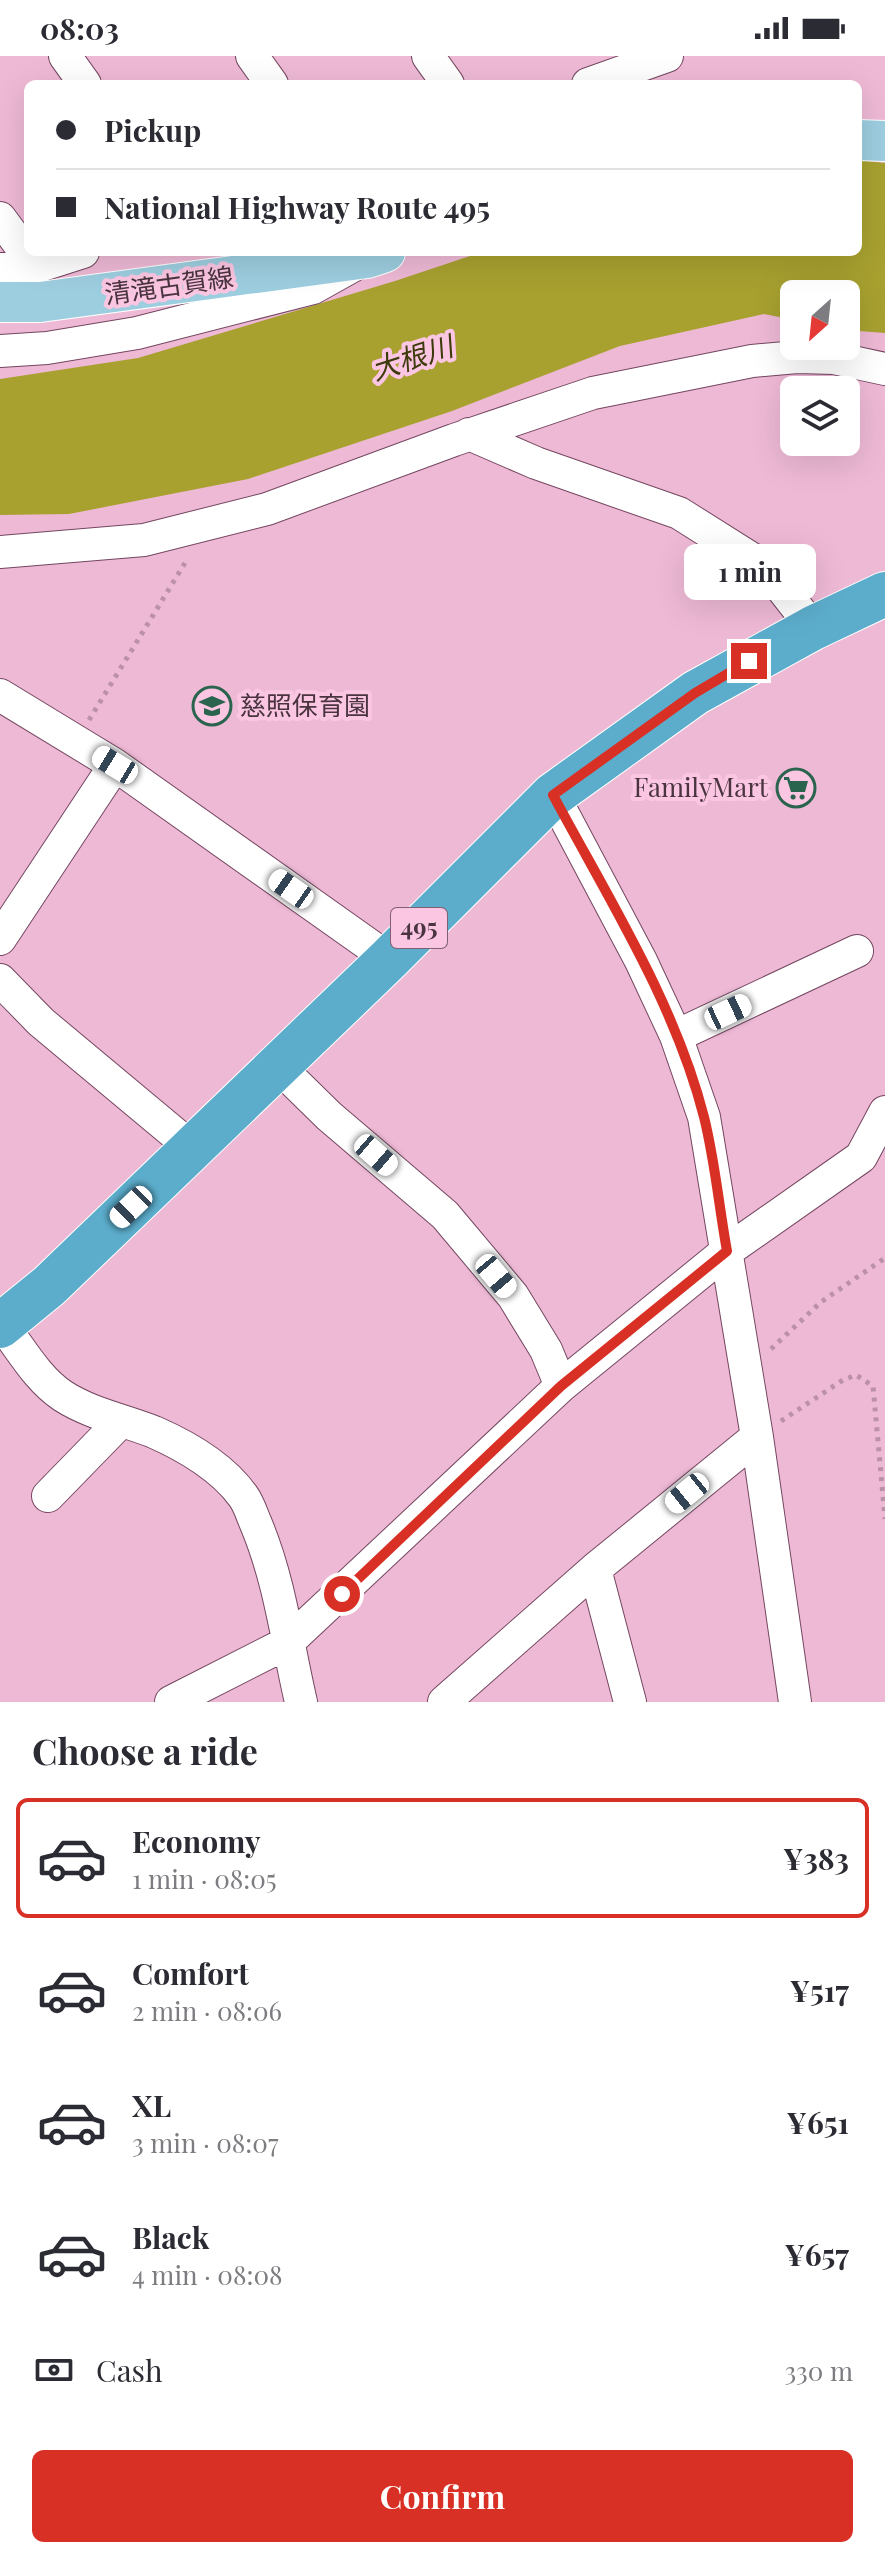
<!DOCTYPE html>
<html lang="en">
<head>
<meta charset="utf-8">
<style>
  body { margin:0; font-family:"Playfair Display","Noto Sans JP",serif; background:#f2f2f3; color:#2b2b33; height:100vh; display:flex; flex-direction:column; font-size:30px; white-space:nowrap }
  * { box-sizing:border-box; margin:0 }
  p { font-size:26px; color:#7c7c81 }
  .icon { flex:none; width:44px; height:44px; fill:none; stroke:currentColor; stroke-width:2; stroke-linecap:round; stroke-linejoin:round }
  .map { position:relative; height:1646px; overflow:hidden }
  .panel { display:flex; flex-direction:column; background:#fff; flex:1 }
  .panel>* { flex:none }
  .hud { position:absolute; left:24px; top:24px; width:838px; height:176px; border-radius:12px; box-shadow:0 8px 32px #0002; display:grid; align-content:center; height:176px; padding:0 32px; background:#fff }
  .needle { width:52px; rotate:207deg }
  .tools { position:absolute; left:780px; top:224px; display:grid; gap:16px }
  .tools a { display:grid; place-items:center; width:80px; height:80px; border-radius:12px; background:#fff; box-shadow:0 8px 32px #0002; font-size:40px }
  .end { position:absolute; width:36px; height:36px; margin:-18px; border:10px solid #d93025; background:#fff; box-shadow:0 0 0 4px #fff }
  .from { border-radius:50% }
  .bubble { position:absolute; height:56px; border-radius:12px; background:#fff; box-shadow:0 8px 32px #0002; font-size:26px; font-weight:700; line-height:56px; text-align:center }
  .car { position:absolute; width:24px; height:48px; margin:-24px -12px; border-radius:10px; box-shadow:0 0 6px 2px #0007; background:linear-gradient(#fff 24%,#345 0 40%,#fff 0 76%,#345 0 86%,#fff 0) }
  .hud b { display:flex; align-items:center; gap:28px; height:76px; font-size:30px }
  .hud b+b { border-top:2px solid #e1e1e2 }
  .hud i { width:20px; height:20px; background:#2b2b33 }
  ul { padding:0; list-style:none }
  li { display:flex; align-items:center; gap:24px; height:120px; margin:0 16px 12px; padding:0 16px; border:4px solid transparent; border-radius:12px }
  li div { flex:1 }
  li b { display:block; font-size:30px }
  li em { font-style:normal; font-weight:700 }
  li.active { border-color:#d93025 }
  li>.icon { width:72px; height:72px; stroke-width:1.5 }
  h2 { padding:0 32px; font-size:36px; line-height:96px }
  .pay { display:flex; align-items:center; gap:20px; height:88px; padding:0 32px; font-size:30px }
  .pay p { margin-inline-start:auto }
  .primary-button { display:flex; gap:16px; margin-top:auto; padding:16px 32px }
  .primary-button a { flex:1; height:92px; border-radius:12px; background:#d93025; color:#fff; font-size:32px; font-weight:700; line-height:92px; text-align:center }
  .status { display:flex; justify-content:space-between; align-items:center; height:56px; padding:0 40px; background:#fff; direction:ltr }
  .status svg { height:22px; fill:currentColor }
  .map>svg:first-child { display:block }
  .water { fill:#a8a130 }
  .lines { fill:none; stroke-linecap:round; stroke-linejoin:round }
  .minor-casing { stroke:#744760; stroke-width:34 }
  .major-casing { stroke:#fff; stroke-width:42 }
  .highway-casing { stroke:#fff; stroke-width:46 }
  .path { stroke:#bc91a8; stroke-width:5; stroke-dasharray:4 6; stroke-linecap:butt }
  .minor { stroke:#fff; stroke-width:32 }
  .major { stroke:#9dcee0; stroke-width:40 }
  .highway { stroke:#5cadcc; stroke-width:44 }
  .route { stroke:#d93025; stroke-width:10 }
  .labels { text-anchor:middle; stroke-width:8; stroke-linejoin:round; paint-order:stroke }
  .shield { fill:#fbc6e2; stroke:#7e6070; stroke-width:2 }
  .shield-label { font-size:24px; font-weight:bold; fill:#49343f }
  .street-label { font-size:26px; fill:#49343f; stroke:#fbc6e2 }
  .poi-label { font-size:26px; fill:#49343f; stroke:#fbc6e2; text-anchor:start }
  .water-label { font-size:28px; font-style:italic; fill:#3d3a0b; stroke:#fbc6e2 }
</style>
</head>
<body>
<div class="status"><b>08:03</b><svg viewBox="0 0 49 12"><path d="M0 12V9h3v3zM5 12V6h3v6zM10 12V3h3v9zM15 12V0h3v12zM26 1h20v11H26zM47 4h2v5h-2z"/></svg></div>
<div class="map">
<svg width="885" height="1646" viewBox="0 0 885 1646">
  <rect width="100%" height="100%" fill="#eeb9d5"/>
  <!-- water -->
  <path class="water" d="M858,104L885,107V277L846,274V238H794V264L764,258L620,290L452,355L248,423L69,458L0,459V323L138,302L395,225L482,196H858Z"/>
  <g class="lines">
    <defs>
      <path id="minor" d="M65,0L85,28
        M252,0L272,28
        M428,0L448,28
        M588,28L667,0
        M0,162L36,211
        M0,213L36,211L83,196
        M0,295L47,292L137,277L313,232L356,208
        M469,378L536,407L679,457L766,512L813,572
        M0,496L144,484L267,453L454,384L593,337L752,305L797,301L834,302L885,313
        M0,639L115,709L389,903
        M553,739L641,905L676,980L704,1061L757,1381L795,1646
        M0,883L115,709
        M0,924L41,966L192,1092
        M676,980L857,895
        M278,1010L329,1060L445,1159L513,1240L546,1294L561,1330
        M0,1266C20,1291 36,1322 63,1340C91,1358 124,1364 154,1376C186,1390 223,1412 243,1440C249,1448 252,1459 256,1468C280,1525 287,1586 301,1646
        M48,1440L121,1365
        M595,1513L757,1381
        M171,1646L287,1587L561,1330L727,1195L861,1101L885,1056
        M444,1646L595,1513L630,1646"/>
      <path id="major" d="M858,84L885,85
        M0,246H40L367,202L385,196"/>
      <path id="highway" d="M0,1270L49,1230L389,903L553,739L695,637L813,572L885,538"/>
    </defs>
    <!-- minor casing -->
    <use href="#minor" class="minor-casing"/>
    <!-- major casing -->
    <use href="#major" class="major-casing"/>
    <!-- highway casing -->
    <use href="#highway" class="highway-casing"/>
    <!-- path -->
    <path class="path" d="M89,664L188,502
      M771,1293L821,1246L885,1202
      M781,1365L843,1324L856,1319L873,1330L885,1463"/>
    <!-- minor -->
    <use href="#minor" class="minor"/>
    <!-- major -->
    <use href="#major" class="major"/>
    <!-- highway -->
    <use href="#highway" class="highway"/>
  </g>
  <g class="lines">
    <!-- route -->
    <path class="route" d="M342,1538L561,1330L727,1195C719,1151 715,1105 704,1061C675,947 608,842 553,739L695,637L749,605"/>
  </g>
  <!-- icons -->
  <defs>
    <symbol id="school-ring" viewBox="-11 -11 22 22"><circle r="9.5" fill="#fbc6e2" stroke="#2a644e" stroke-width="1.5"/><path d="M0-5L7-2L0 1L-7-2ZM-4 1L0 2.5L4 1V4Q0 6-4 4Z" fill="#2a644e"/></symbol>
    <symbol id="supermarket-ring" viewBox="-11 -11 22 22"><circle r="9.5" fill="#fbc6e2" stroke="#2a644e" stroke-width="1.5"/><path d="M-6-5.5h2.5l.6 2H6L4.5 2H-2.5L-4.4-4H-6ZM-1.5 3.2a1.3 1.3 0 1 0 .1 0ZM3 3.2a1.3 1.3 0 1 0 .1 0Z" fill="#2a644e"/></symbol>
  </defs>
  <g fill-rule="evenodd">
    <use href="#school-ring" x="190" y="628" width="44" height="44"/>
    <use href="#supermarket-ring" x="774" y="710" width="44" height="44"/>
  </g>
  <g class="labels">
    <!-- shield labels -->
    <rect class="shield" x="391" y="852" width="56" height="40" rx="6"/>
    <g class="shield-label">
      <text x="419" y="880">495</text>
    </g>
    <!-- street labels -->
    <g class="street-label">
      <text transform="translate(169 230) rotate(-8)" y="9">清滝古賀線</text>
    </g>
    <!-- poi labels -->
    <g class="poi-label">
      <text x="240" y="659">慈照保育園</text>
      <text x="768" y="741" text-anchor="end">FamilyMart</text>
    </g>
    <!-- water labels -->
    <g class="water-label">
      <text transform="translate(412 302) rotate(-18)" y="10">大根川</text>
    </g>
  </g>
</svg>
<div class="tools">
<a><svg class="needle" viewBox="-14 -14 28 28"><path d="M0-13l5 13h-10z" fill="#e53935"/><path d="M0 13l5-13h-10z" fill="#7c7c81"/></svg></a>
<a><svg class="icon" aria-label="layers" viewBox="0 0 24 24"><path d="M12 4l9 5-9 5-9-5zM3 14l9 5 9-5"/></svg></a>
</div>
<i class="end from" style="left:342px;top:1538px"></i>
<i class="end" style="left:749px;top:605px"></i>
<div class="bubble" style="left:684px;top:488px;width:132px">1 min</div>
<i class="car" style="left:115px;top:709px;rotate:301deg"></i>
<i class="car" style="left:291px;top:833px;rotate:305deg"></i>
<i class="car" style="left:728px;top:956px;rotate:65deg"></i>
<i class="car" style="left:376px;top:1099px;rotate:131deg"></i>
<i class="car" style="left:131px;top:1151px;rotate:226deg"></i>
<i class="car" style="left:496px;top:1220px;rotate:140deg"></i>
<i class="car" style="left:687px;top:1437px;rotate:231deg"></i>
<div class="hud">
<b><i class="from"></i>Pickup</b>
<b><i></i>National Highway Route 495</b>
</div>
</div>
<section class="panel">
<h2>Choose a ride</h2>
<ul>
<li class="active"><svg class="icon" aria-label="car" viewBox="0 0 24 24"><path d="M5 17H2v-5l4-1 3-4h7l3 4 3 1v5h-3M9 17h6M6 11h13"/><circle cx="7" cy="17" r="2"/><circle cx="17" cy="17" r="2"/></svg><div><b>Economy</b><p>1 min · 08:05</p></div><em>¥383</em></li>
<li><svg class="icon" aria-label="car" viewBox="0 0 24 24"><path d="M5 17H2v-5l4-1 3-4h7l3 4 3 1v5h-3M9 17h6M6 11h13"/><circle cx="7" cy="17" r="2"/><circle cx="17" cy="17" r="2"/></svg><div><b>Comfort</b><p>2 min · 08:06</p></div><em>¥517</em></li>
<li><svg class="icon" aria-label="car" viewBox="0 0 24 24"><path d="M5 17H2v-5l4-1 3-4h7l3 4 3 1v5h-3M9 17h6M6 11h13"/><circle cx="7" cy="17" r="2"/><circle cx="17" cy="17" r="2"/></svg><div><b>XL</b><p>3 min · 08:07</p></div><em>¥651</em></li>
<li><svg class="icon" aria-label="car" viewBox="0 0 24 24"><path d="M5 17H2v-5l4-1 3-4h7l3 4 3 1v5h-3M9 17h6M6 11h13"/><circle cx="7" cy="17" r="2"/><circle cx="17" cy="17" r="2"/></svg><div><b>Black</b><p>4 min · 08:08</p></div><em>¥657</em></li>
</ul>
<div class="pay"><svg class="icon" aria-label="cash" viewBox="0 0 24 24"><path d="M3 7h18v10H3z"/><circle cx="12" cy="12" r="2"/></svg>Cash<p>330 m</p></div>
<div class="primary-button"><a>Confirm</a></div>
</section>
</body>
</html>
